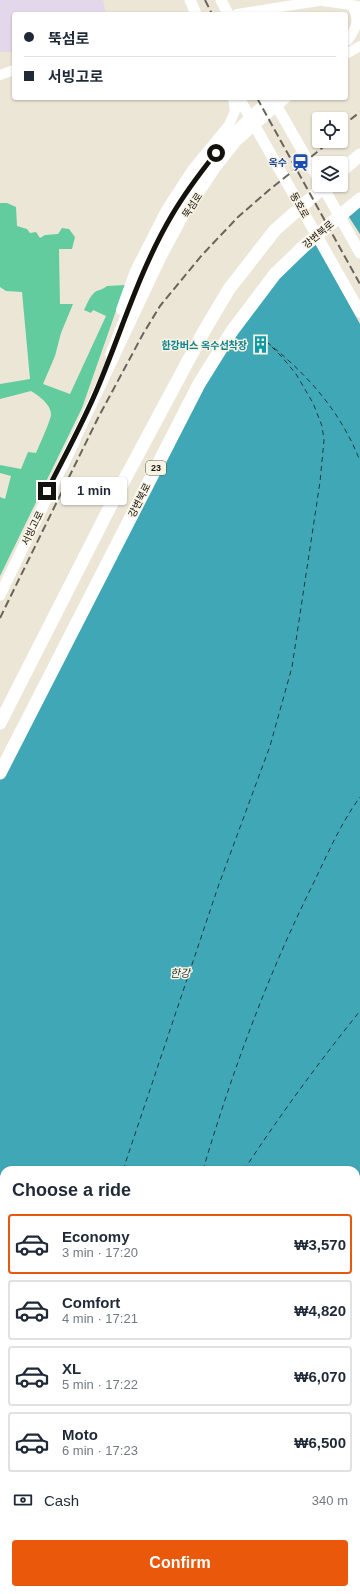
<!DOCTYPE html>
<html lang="en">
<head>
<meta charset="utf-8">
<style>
  body { margin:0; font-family:Arial,"Noto Sans KR",sans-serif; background:#f2f2f3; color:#1f2937; height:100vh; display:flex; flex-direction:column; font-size:15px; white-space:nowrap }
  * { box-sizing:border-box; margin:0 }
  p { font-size:13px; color:#747a83 }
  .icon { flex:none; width:22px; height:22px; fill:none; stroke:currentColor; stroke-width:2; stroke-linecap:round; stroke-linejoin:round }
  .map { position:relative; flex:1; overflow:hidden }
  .panel { position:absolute; left:0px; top:1166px; width:360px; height:428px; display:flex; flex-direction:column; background:#fff; border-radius:12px 12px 0 0; box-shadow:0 1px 3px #0004 }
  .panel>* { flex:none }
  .top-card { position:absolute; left:12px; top:12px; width:336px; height:88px; border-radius:4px; box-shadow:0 1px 3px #0004; display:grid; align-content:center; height:88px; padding:0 12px; background:#fff }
  .buttons { position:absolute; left:312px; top:112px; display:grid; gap:8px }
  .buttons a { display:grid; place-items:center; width:36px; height:36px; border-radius:4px; background:#fff; box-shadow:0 1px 3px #0004; font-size:20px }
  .end { position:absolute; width:18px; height:18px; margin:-9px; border:5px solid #14120d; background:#fff; box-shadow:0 0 0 2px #fff }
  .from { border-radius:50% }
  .bubble { position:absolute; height:28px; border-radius:4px; background:#fff; box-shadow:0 1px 3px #0004; font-size:13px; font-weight:600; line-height:28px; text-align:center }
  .top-card b { display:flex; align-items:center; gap:14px; height:38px; font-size:15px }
  .top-card b+b { border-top:1px solid #e0e1e3 }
  .top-card i { width:10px; height:10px; background:#1f2937 }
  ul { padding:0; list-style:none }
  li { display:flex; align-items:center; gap:12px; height:60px; margin:0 8px 6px; padding:0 4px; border:2px solid #e0e1e3; border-radius:4px }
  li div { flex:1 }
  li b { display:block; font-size:15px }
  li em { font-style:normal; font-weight:600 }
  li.selected { border-color:#ea580c }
  li>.icon { width:36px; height:36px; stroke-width:1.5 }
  h2 { padding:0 12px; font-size:18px; line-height:48px }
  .pay { display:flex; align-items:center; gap:10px; height:44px; padding:0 12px; font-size:15px }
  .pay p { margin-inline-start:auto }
  .action { display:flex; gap:8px; margin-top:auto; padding:8px 12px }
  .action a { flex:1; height:46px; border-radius:4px; background:#ea580c; color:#fff; font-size:16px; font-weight:600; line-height:46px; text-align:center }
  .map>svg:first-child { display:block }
  .education { fill:#e3d7eb }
  .forest { fill:#62cc9f }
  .water { fill:#3fa7b6; fill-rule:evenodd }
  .pier { fill:#ece6d7 }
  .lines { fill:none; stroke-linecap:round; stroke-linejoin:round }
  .ferry { stroke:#22393d; stroke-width:1; stroke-dasharray:5 4; stroke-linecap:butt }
  .secondary { stroke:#fff; stroke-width:10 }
  .primary { stroke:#fff; stroke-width:11 }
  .highway { stroke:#fff; stroke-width:13 }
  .rail { stroke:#69655c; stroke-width:2; stroke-dasharray:8 4; stroke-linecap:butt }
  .route { stroke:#14120d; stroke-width:5 }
  .labels { text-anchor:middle; stroke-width:3; stroke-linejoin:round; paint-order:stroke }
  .shield { fill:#f9f3e4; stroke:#59564e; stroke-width:1 }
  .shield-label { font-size:9px; font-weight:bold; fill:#14120d }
  .transit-label { font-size:10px; font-weight:bold; fill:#164399; stroke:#f9f3e4; text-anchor:end }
  .street-label { font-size:10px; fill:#14120d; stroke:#f9f3e4 }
  .culture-label { font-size:10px; font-weight:bold; fill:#0d838f; stroke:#f9f3e4; text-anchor:end }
  .water-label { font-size:11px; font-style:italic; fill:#22393d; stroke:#f9f3e4 }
</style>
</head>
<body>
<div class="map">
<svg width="360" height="1594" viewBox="0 0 360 1594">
  <rect width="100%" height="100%" fill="#ece6d7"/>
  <!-- education -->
  <path class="education" d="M0,0H103L106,14H14V52H0Z"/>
  <!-- forest -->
  <path class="forest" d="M0,203H7L16,207L17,226L27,229L30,233L36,232L40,238L45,235L58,234L62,228L69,229L75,237L72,249H59L60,304H73L61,333L55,356L43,384L70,394L106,316L93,310L91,313L84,310C87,304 90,296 95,292C98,290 102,290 107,286L125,285L82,408L0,576V497L5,499L11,476L0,473V465L21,469L28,452L36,453C39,446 50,422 51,415C51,404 39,396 31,391L0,399V384L30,379L22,292L6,291L0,287Z"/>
  <!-- water -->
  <path class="water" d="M360,206V1594H0V777L198,390L269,287L299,256ZM4,1170H356V1590H4Z"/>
  <!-- pier -->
  <path class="pier" d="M347,214L360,234V324L314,241Z
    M360,1516V1540L356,1548V1519Z"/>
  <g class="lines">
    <!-- ferry -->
    <path class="ferry" d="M123,1170L218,887L270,746L292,667L320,482L324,440L322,426L313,403L296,374L282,357L268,343C308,375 341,412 360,461
      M203,1170C232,1072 268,974 314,882C328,853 341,823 360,797
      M244,1170C280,1115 319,1062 360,1011
      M0,1533L4,1521
      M0,1553L4,1546
      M105,1594L106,1590"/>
    <!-- secondary -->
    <path class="secondary" d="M323,1L358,6
      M237,14L325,0
      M348,40C357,27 360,20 352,6
      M346,54L360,46
      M0,75L14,70
      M121,310L135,271L166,210L192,170L229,125L235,111L233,98
      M110,355C148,255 187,168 271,98
      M75,440L161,258L183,217L215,169L237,141L286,98"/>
    <!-- primary -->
    <path class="primary" d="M190,0L196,14
      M221,0L228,14
      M239,98L360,312
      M272,98L319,180
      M322,185L360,253
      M0,595L75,440"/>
    <!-- highway -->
    <path class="highway" d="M341,171L360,155
      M0,723L112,503L204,331L229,289L275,230L326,185
      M0,773L199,384L232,331L275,274L303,247L360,199"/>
    <!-- rail -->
    <path class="rail" d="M205,0L212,14
      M257,98L360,284
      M341,127L360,112
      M0,618L98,418L143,334L160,306L202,255L238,217L269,190L331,141"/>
  </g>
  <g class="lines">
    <!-- route -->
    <path class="route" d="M47,491C64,457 83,423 98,387C122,330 140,269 172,215C185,193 200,173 216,153"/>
  </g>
  <!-- icons -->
  <defs>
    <symbol id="station-bare" viewBox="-9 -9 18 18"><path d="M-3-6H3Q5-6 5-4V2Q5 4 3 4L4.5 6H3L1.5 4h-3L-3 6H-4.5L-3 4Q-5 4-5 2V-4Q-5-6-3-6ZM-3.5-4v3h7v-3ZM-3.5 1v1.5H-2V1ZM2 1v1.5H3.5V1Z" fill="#1a4fb4" stroke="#f9f3e4" stroke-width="2.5" paint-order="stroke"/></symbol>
    <symbol id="building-bare" viewBox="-9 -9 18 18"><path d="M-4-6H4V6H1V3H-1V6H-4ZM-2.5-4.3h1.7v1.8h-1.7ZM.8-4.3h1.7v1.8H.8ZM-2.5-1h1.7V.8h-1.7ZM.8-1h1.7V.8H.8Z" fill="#0f9aa8" stroke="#f9f3e4" stroke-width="2.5" paint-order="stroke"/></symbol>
  </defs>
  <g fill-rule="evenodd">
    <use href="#station-bare" x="288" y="150" width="25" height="25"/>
    <use href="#building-bare" x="248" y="332" width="25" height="25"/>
  </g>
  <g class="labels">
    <!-- shield labels -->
    <rect class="shield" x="146" y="461" width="20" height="14" rx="3"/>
    <g class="shield-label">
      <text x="156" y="471">23</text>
    </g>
    <!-- transit labels -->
    <g class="transit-label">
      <text x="287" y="166">옥수</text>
    </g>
    <!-- street labels -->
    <g class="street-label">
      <text transform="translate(192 205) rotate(-57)" y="4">뚝섬로</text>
      <text transform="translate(300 205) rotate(61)" y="4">동호로</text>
      <text transform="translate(318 234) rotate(-40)" y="4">강변북로</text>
      <text transform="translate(139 500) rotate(-63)" y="4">강변북로</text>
      <text transform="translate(32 528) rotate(-64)" y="4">서빙고로</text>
    </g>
    <!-- culture labels -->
    <g class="culture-label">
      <text x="247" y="349">한강버스 옥수선착장</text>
    </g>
    <!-- water labels -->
    <g class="water-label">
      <text x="180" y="977">한강</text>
    </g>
  </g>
</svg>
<div class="buttons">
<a><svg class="icon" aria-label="locate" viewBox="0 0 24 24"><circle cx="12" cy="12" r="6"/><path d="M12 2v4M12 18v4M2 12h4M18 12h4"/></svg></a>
<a><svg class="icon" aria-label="layers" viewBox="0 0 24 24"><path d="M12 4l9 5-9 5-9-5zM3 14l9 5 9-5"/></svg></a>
</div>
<i class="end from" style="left:216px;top:153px"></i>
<i class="end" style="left:47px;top:491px"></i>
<div class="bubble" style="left:61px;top:477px;width:66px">1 min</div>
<div class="top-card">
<b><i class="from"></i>뚝섬로</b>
<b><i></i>서빙고로</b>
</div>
<section class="panel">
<h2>Choose a ride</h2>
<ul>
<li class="selected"><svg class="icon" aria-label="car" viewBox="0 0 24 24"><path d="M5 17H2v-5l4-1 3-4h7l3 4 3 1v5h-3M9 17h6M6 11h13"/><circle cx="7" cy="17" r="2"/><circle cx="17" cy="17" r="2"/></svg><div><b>Economy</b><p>3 min · 17:20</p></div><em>₩3,570</em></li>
<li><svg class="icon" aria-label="car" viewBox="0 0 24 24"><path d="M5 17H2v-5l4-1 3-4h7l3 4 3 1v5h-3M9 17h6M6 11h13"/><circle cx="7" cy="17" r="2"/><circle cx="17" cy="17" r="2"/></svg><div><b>Comfort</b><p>4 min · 17:21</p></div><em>₩4,820</em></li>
<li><svg class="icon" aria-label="car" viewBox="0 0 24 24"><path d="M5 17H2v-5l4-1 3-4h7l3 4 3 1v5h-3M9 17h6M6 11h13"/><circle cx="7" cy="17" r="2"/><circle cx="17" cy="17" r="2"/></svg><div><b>XL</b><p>5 min · 17:22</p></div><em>₩6,070</em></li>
<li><svg class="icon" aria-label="car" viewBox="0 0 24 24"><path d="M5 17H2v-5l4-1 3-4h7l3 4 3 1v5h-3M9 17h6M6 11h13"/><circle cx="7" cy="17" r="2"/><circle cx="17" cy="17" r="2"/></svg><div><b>Moto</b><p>6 min · 17:23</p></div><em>₩6,500</em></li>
</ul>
<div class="pay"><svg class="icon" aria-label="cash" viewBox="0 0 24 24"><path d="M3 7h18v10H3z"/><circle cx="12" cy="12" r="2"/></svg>Cash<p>340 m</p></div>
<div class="action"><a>Confirm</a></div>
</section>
</div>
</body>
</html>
